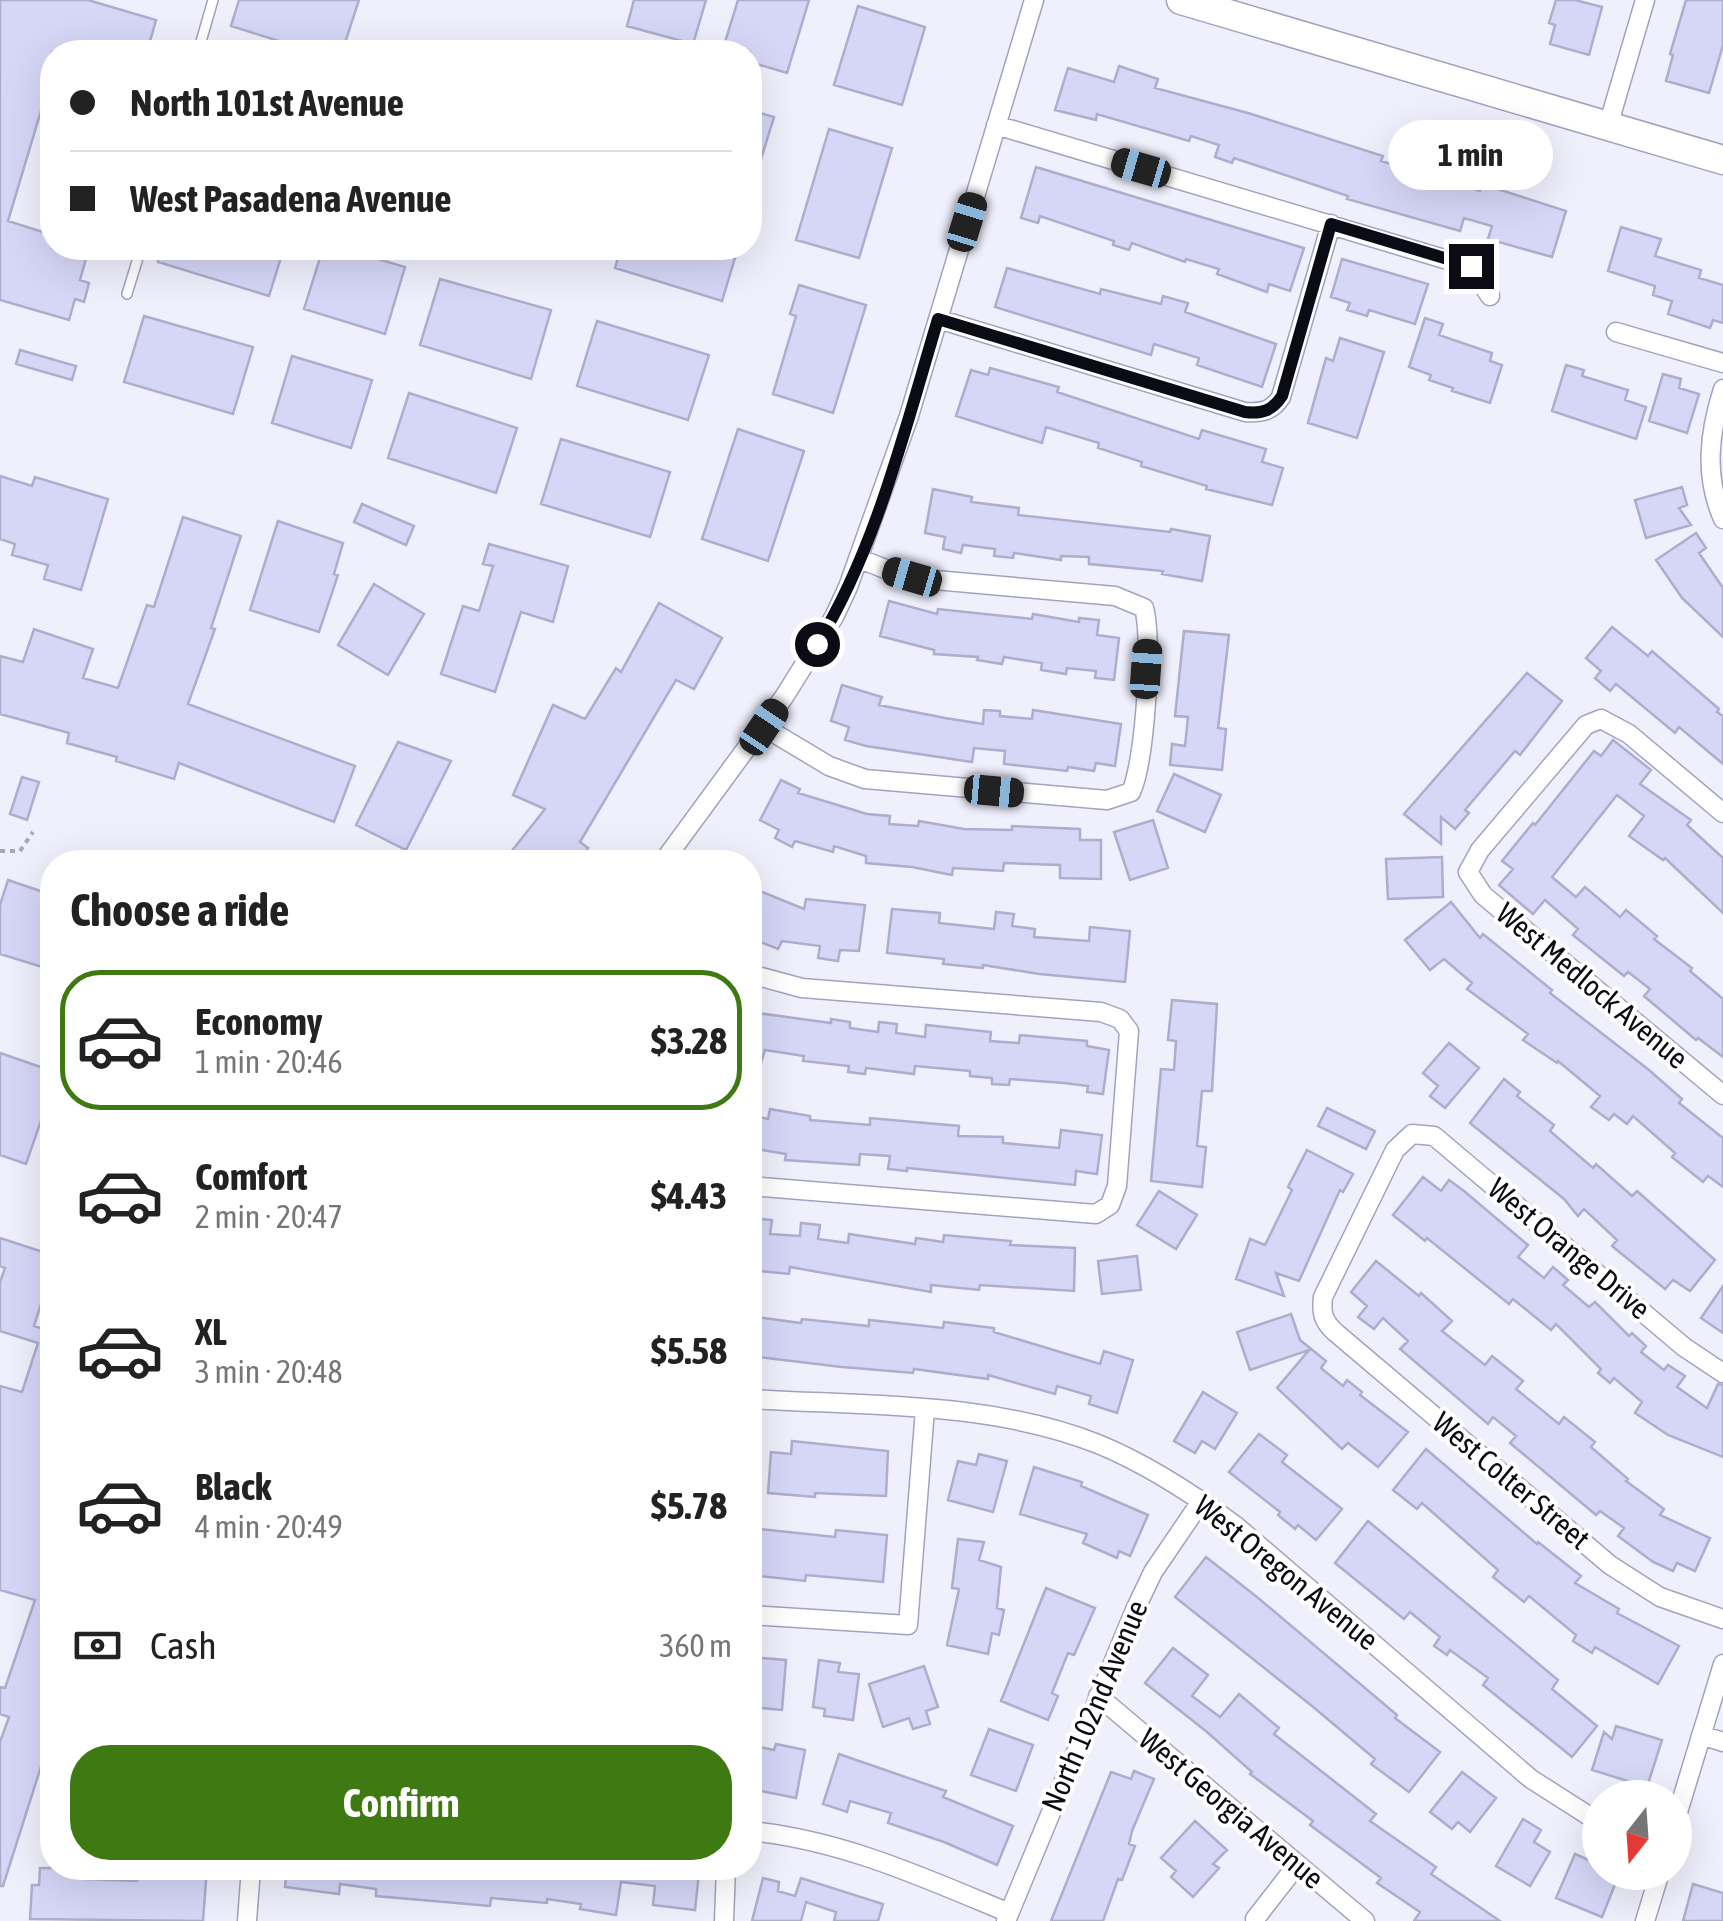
<!DOCTYPE html>
<html lang="en">
<head>
<meta charset="utf-8">
<style>
  body { margin:0; font-family:"Asap Condensed",sans-serif; background:#f2f2f2; color:#222; height:100vh; display:flex; flex-direction:column; font-size:38px; white-space:nowrap }
  * { box-sizing:border-box; margin:0 }
  p { font-size:32px; color:#767676 }
  .icon { flex:none; width:55px; height:55px; fill:none; stroke:currentColor; stroke-width:2; stroke-linecap:round; stroke-linejoin:round }
  .map { position:relative; flex:1; overflow:hidden }
  .drawer { position:absolute; left:40px; top:850px; width:722px; height:1030px; display:flex; flex-direction:column; background:#fff; border-radius:40px; box-shadow:0 10px 40px #0002 }
  .drawer>* { flex:none }
  .top-card { position:absolute; left:40px; top:40px; width:722px; height:220px; border-radius:40px; box-shadow:0 10px 40px #0002; display:grid; align-content:center; height:220px; padding:0 30px; background:#fff }
  .needle { width:65px; rotate:197deg }
  .buttons { position:absolute; left:1582px; top:1780px; display:grid; gap:20px }
  .buttons a { display:grid; place-items:center; width:110px; height:110px; border-radius:50%; background:#fff; box-shadow:0 10px 40px #0002; font-size:50px }
  .end { position:absolute; width:45px; height:45px; margin:-22px; border:12px solid #0b0b15; background:#fff; box-shadow:0 0 0 5px #fff }
  .from { border-radius:50% }
  .bubble { position:absolute; height:70px; border-radius:35px; background:#fff; box-shadow:0 10px 40px #0002; font-size:32px; font-weight:700; line-height:70px; text-align:center }
  .car { position:absolute; width:30px; height:60px; margin:-30px -15px; border-radius:12px; box-shadow:0 0 8px 2px #0007; background:linear-gradient(#222 24%,#8ab4d8 0 40%,#222 0 76%,#8ab4d8 0 86%,#222 0) }
  .top-card b { display:flex; align-items:center; gap:35px; height:95px; font-size:38px }
  .top-card b+b { border-top:2px solid #e0e0e0 }
  .top-card i { width:25px; height:25px; background:#222 }
  ul { padding:0; list-style:none }
  li { display:flex; align-items:center; gap:30px; height:140px; margin:0 20px 15px; padding:0 10px; border:5px solid transparent; border-radius:40px }
  li div { flex:1 }
  li b { display:block; font-size:38px }
  li em { font-style:normal; font-weight:700 }
  li.on { border-color:#3e7911 }
  li>.icon { width:90px; height:90px; stroke-width:1.5 }
  h2 { padding:0 30px; font-size:45px; line-height:120px }
  .pay { display:flex; align-items:center; gap:25px; height:110px; padding:0 30px; font-size:38px }
  .pay p { margin-inline-start:auto }
  .button { display:flex; gap:20px; margin-top:auto; padding:20px 30px }
  .button a { flex:1; height:115px; border-radius:40px; background:#3e7911; color:#fff; font-size:40px; font-weight:700; line-height:115px; text-align:center }
  .map>svg:first-child { display:block }
  .building { fill:#d6d6f7; stroke:#adadcd; stroke-width:2.5 }
  .lines { fill:none; stroke-linecap:round; stroke-linejoin:round }
  .service-casing { stroke:#a2a2c1; stroke-width:12 }
  .minor-casing { stroke:#a2a2c1; stroke-width:21 }
  .primary-casing { stroke:#a2a2c1; stroke-width:31 }
  .path { stroke:#a8a8b4; stroke-width:4; stroke-dasharray:5 5; stroke-linecap:butt }
  .service { stroke:#fff; stroke-width:9 }
  .minor { stroke:#fff; stroke-width:18 }
  .primary { stroke:#fff; stroke-width:28 }
  .route { stroke:#0b0b15; stroke-width:12 }
  .labels { text-anchor:middle; stroke-width:8; stroke-linejoin:round; paint-order:stroke }
  .street-label { font-size:30px; fill:#0b0b15; stroke:#fff }
</style>
</head>
<body>
<div class="map">
<svg width="1723" height="1921" viewBox="0 0 1723 1921">
  <rect width="100%" height="100%" fill="#f0f0fd"/>
  <!-- building -->
  <path class="building" d="M0,0H88L156,20L147,52H52V74L8,221L52,235V248H89L80,280L89,283L84,302L75,299L69,320L0,300Z
    M239,0H359L342,52H314L231,26Z
    M634,0H706L693,44L627,26Z
    M738,0H809L787,73L750,62V52H722Z
    M1556,0H1575L1602,7L1589,55L1550,44L1555,25L1549,23Z
    M1686,0H1723V45L1709,93L1666,81L1673,55L1670,54Z
    M858,6L925,27L902,105L834,85Z
    M1119,66L1158,79L1155,88L1248,113L1383,156L1381,161L1480,191L1482,184L1566,211L1552,257L1488,239L1492,226L1464,218L1460,231L1347,199L1348,196L1234,158L1232,163L1215,157L1219,145L1191,136L1189,141L1097,114L1096,120L1055,110L1068,68L1114,82Z
    M750,110L774,117L754,182L750,181Z
    M829,129L892,148L859,258L796,240Z
    M1036,167L1304,248L1290,291L1269,284L1267,292L1217,274L1219,269L1186,259L1185,262L1132,243L1129,250L1113,245L1114,241L1040,216L1038,223L1021,218Z
    M1621,227L1661,239L1655,256L1701,270L1699,278L1723,285V323L1713,320L1710,328L1668,314L1672,301L1653,295L1655,286L1608,271Z
    M162,248H284L269,296L158,262Z
    M323,248H341L405,267L385,334L304,309Z
    M621,248H738L722,301L615,268Z
    M1342,259L1428,284L1415,324L1369,310L1367,316L1347,310L1350,303L1331,297Z
    M1007,268L1100,294L1101,289L1161,304L1163,296L1188,303L1185,312L1276,344L1262,387L1197,365L1199,358L1154,344L1151,355L995,307Z
    M440,279L551,310L531,379L420,345Z
    M799,285L866,305L833,413L773,394L796,316L790,314Z
    M144,316L253,347L233,414L124,382Z
    M1425,318L1443,324L1439,335L1492,353L1490,361L1502,365L1490,403L1452,391L1453,388L1429,380L1431,375L1409,367Z
    M597,321L709,355L688,420L577,386Z
    M1340,338L1384,352L1357,438L1308,423L1326,358L1333,361Z
    M20,350L76,366L72,380L16,364Z
    M292,356L372,380L351,448L272,423Z
    M1566,365L1584,370L1582,376L1628,390L1625,400L1646,407L1636,439L1552,411Z
    M990,368L1059,387L1057,392L1199,439L1202,430L1266,449L1262,462L1283,468L1272,505L1206,489L1207,486L1141,466L1142,462L1098,448L1099,443L1046,427L1042,443L956,416L971,370L988,375Z
    M1663,374L1681,379L1679,388L1699,394L1687,433L1649,421Z
    M409,393L517,428L496,493L388,458Z
    M738,429L804,451L768,561L702,539Z
    M561,439L670,472L650,537L541,504Z
    M0,476L32,486L35,477L108,499L81,590L44,579L48,565L12,555L15,544L0,539Z
    M1682,487L1687,505L1679,508L1691,525L1646,538L1635,500Z
    M933,489L972,497L971,502L1019,508L1018,515L1170,532L1171,529L1210,536L1202,581L1162,574L1163,571L1089,564V557L1061,556V560L1014,553L1013,558L994,556L995,549L963,545L961,553L943,549L945,537L925,533Z
    M362,504L414,526L406,545L354,522Z
    M183,517L241,536L211,628L215,629L188,704L355,766L334,822L179,763L174,779L116,761L117,757L67,743L69,733L0,714V656L23,662L34,629L93,649L83,678L118,688L147,605L154,607Z
    M278,521L343,543L334,574L338,575L319,632L250,610Z
    M1696,533L1706,548L1699,553L1723,588V637L1682,598L1656,560Z
    M489,544L568,566L553,622L521,612L495,692L441,674L463,606L479,611L493,566L483,564Z
    M374,584L424,614L388,675L338,645Z
    M889,601L937,614L938,609L1032,619L1033,614L1079,622V618L1099,620L1097,635L1119,638L1114,680L1095,678L1096,671L1067,668L1066,674L1041,670L1042,663L1004,657L1002,664L977,660L978,657L934,654V650L880,636Z
    M659,603L722,638L694,689L676,680L580,842L588,848L578,862H503L545,809L513,795L553,705L585,719L616,668L621,672Z
    M1612,627L1648,656L1652,651L1719,709L1717,712L1723,716V764L1679,727L1675,733L1616,684L1610,691L1595,678L1601,671L1586,658Z
    M1184,631L1229,635L1218,728L1226,729L1222,770L1170,765L1172,744L1185,746L1188,717L1175,716Z
    M1527,673L1562,701L1520,755L1515,751L1465,810L1469,813L1455,829L1441,817V844L1404,814Z
    M842,685L882,697L879,705L945,718L983,724L984,710L1000,711V716L1032,719L1033,710L1121,724L1115,766L1096,763L1094,771L1068,767L1067,771L1004,764L1005,751L974,748L972,762L866,746L845,740L849,727L831,721Z
    M1613,740L1651,770L1640,784L1691,820L1687,825L1723,858V913L1665,858L1663,860L1629,836L1644,816L1617,795L1552,877L1576,897L1585,887L1620,917L1626,910L1657,936L1654,939L1692,968L1690,971L1723,999V1057L1698,1038L1696,1040L1644,996L1650,989L1628,972L1624,976L1573,935L1578,929L1545,900L1533,914L1499,885L1513,869L1502,861L1533,823L1535,825L1594,751L1601,756Z
    M398,742L451,761L406,850L356,825Z
    M1174,774L1221,795L1205,832L1157,811Z
    M22,777L39,782L27,820L10,814Z
    M781,780L800,789L798,793L867,814L890,816L889,824L918,826L919,821L964,829L1012,830V826L1080,829V840H1101V879L1060,878V865L1004,863L1003,871L953,868L952,875L912,867L866,863V856L834,846L833,852L795,841L792,847L775,838L779,830L760,820Z
    M1153,820L1168,868L1130,880L1114,832Z
    M1442,857L1443,897L1388,899L1386,859Z
    M8,880L52,895V934L42,967L0,954V905Z
    M750,887L804,909L806,899L865,905L859,951L840,950L838,961L818,958L820,946L782,941L778,949L750,938Z
    M1451,902L1480,938L1483,934L1552,990L1550,993L1649,1070L1682,1099L1679,1103L1723,1138V1187L1708,1176L1703,1182L1672,1157L1675,1153L1633,1116L1627,1124L1614,1114L1609,1120L1591,1107L1600,1096L1558,1061L1557,1063L1523,1040L1528,1034L1467,989L1472,983L1444,959L1430,970L1405,940Z
    M892,909L940,913L939,923L994,929L996,912L1014,914L1012,926L1035,929L1034,937L1089,941L1090,927L1130,931L1125,982L1039,974L983,965V968L943,964L944,959L887,953Z
    M1172,1000L1217,1004L1212,1091H1202L1197,1146L1206,1147L1202,1187L1151,1181L1161,1069L1174,1070L1176,1041L1168,1040Z
    M750,1012L831,1023V1019L850,1022V1028L878,1032L879,1022L897,1024L896,1033L925,1037L926,1025L991,1032L990,1041L1019,1043L1020,1035L1087,1041V1046L1109,1050L1103,1094L1087,1092L1088,1086L1064,1083L1010,1079L1009,1085L992,1084V1078L970,1076V1071L915,1066L914,1074L866,1068L865,1074L848,1072L849,1066L803,1061L804,1056L765,1050L754,1086H750Z
    M1449,1043L1479,1068L1445,1108L1430,1096L1438,1086L1423,1073Z
    M0,1053L52,1071V1089L26,1164L0,1155Z
    M1504,1079L1520,1092L1517,1096L1554,1125L1550,1131L1593,1168L1596,1164L1632,1196L1637,1191L1715,1260L1690,1291L1673,1280L1665,1289L1612,1246L1617,1240L1584,1209L1578,1216L1564,1199L1470,1123Z
    M1327,1108L1375,1131L1366,1149L1318,1126Z
    M770,1109L810,1116V1120L870,1125V1118L959,1126L958,1136L1003,1137V1143L1059,1148L1061,1130L1102,1135L1097,1174L1076,1171L1075,1185L907,1168V1171L888,1169L890,1156L860,1154L859,1165L785,1160L786,1154L750,1148V1115L768,1119Z
    M1307,1150L1353,1174L1343,1192L1340,1190L1299,1281L1276,1273L1284,1296L1236,1279L1250,1239L1265,1245L1292,1190L1288,1187Z
    M1423,1177L1441,1191L1449,1180L1464,1191L1528,1245L1518,1257L1544,1278L1553,1267L1568,1280L1563,1285L1589,1307L1595,1302L1629,1336L1632,1333L1646,1346L1641,1352L1664,1370L1668,1365L1685,1376L1677,1387L1707,1408L1718,1384L1723,1385V1457L1668,1435L1635,1413L1642,1402L1614,1378L1610,1383L1598,1373L1601,1369L1556,1324L1551,1330L1513,1299L1509,1304L1427,1238L1425,1241L1393,1215Z
    M1159,1191L1197,1215L1176,1249L1137,1225Z
    M753,1218L772,1220L770,1234L800,1236L801,1223L820,1225L818,1239L848,1243L849,1234L915,1244L916,1238L943,1242L944,1235L1011,1241L1010,1245L1075,1248L1074,1291L980,1285L979,1290L931,1285V1292L790,1267L789,1274L750,1270Z
    M0,1238L52,1255V1283L48,1282L34,1326L43,1329L49,1309L52,1310V1732L3,1886H0V1742L9,1717L0,1714V1687L5,1688L35,1600L0,1590V1386L22,1392L38,1343L0,1331V1282L5,1268L0,1266Z
    M1137,1256L1141,1290L1102,1294L1098,1261Z
    M1376,1261L1419,1296L1421,1293L1452,1321L1442,1331L1485,1365L1492,1356L1523,1381L1516,1389L1559,1424L1564,1417L1595,1442L1591,1447L1628,1479L1626,1481L1664,1509L1660,1515L1710,1538L1695,1571L1677,1563L1673,1571L1653,1562L1618,1536L1624,1528L1600,1511L1596,1515L1510,1443L1516,1436L1493,1417L1488,1424L1400,1349L1408,1341L1383,1318L1374,1329L1358,1317L1367,1306L1351,1292Z
    M1723,1286V1333L1701,1318Z
    M1291,1314L1300,1340L1326,1361L1321,1368L1343,1386L1347,1380L1362,1392L1360,1395L1408,1432L1378,1467L1348,1443L1342,1449L1277,1388L1309,1350L1250,1370L1237,1332Z
    M750,1316L801,1323L802,1319L869,1326V1320L943,1328L944,1322L994,1328V1332L1100,1364L1104,1351L1133,1360L1117,1413L1089,1404L1091,1396L1057,1386L1055,1394L988,1375V1379L914,1369L913,1373L842,1367L750,1356Z
    M1203,1392L1237,1413L1215,1449L1202,1441L1195,1453L1174,1441Z
    M1259,1434L1287,1455L1282,1462L1342,1509L1316,1540L1298,1525L1295,1529L1278,1515L1280,1512L1229,1472Z
    M792,1441L888,1451L886,1496L815,1493V1497L768,1493L771,1452L791,1454Z
    M1426,1449L1537,1544L1538,1542L1581,1576L1575,1583L1619,1609L1617,1613L1679,1646L1658,1684L1595,1647L1592,1653L1573,1641L1576,1635L1529,1596L1524,1602L1493,1577L1498,1570L1422,1503L1417,1509L1393,1490Z
    M979,1454L1007,1461L993,1512L948,1500L958,1461L976,1465Z
    M1034,1467L1082,1482L1081,1486L1148,1515L1130,1556L1119,1551L1117,1558L1083,1543L1087,1534L1020,1514Z
    M1368,1521L1558,1680L1552,1689L1597,1726L1572,1757L1483,1685L1488,1678L1450,1650L1447,1655L1434,1646L1440,1637L1410,1612L1404,1619L1335,1563Z
    M750,1528L835,1537L836,1530L887,1535L883,1582L806,1575L805,1581L750,1575Z
    M958,1539L984,1542L979,1560L1001,1567L997,1608L1004,1610L999,1635L992,1633L988,1654L947,1645L959,1589L952,1588Z
    M1206,1557L1257,1597L1397,1715L1395,1718L1440,1752L1409,1792L1371,1764L1375,1759L1312,1706L1175,1597Z
    M1046,1588L1095,1608L1074,1655L1068,1653L1052,1693L1058,1696L1048,1720L1001,1701Z
    M1173,1648L1208,1675L1192,1696L1220,1717L1239,1694L1279,1728L1274,1734L1376,1814L1370,1821L1436,1867L1431,1874L1500,1921H1414L1420,1912L1377,1883L1381,1878L1310,1825L1313,1821L1250,1774L1252,1772L1207,1732L1145,1683Z
    M750,1657L786,1660L782,1710L750,1707Z
    M819,1660L840,1663L838,1672L859,1674L853,1720L824,1716L825,1709L813,1707Z
    M924,1666L938,1707L926,1711L930,1724L913,1729L909,1718L883,1727L869,1684Z
    M1616,1726L1662,1740L1647,1787L1592,1770L1604,1732L1612,1739Z
    M989,1729L1033,1745L1016,1791L971,1775Z
    M776,1744L805,1750L796,1798L751,1789L759,1747L774,1750Z
    M839,1754L946,1791L943,1797L1013,1826L997,1865L944,1842L888,1823L891,1813L850,1801L847,1812L823,1804Z
    M1134,1771L1154,1779L1132,1831L1129,1844L1135,1846L1122,1880L1118,1879L1103,1921H1051L1111,1772L1131,1779Z
    M1462,1772L1496,1798L1470,1832L1458,1822L1452,1829L1430,1812Z
    M1523,1819L1541,1830L1534,1842L1550,1852L1530,1886L1496,1866Z
    M1195,1821L1227,1850L1213,1864L1219,1868L1193,1897L1171,1877L1176,1871L1161,1858Z
    M1575,1854L1600,1865V1872H1620L1602,1917L1556,1898Z
    M40,1868H87L86,1879L137,1881V1873L180,1875L181,1868H207L203,1921L30,1919L32,1885H39Z
    M287,1868H674L699,1873L695,1910L653,1905L655,1886L621,1882L616,1915L580,1909L581,1904L547,1899V1903L491,1898L490,1906L376,1896V1889L340,1884L339,1894L285,1887Z
    M763,1878L779,1882L778,1891L795,1896L801,1878L883,1904L878,1921H834L836,1912L806,1902L801,1921H752Z
    M1693,1884L1723,1893V1921H1683Z"/>
  <g class="lines">
    <defs>
      <path id="service" d="M198,52L213,0
        M127,294L141,248"/>
      <path id="minor" d="M996,125L1471,267L1490,296
        M1608,126L1645,0
        M938,319L1245,412C1262,413 1272,411 1281,397L1331,224
        M1616,332L1723,363
        M1723,389C1709,433 1704,476 1723,519
        M764,727L829,766L865,779L1107,800L1131,792C1145,762 1153,640 1144,608L1115,596L935,580L888,570L860,559
        M1723,813L1629,734L1601,719L1586,725L1480,850L1468,872L1483,895L1723,1095
        M663,862L784,697L834,617L848,587L909,416L1034,0
        M750,974L802,988L1101,1012L1120,1019L1129,1031L1117,1186L1110,1205L1096,1214L750,1186
        M1723,1373L1684,1347L1434,1136L1412,1134L1395,1150L1323,1297C1321,1313 1323,1321 1335,1332L1610,1565L1660,1597L1723,1619
        M750,1399C865,1406 990,1401 1098,1444C1147,1464 1193,1494 1236,1526L1531,1779L1600,1823
        M750,1615L908,1625L925,1409
        M1098,1696L1365,1921
        M1701,1735L1723,1742
        M1675,1822L1723,1664
        M750,1831C842,1840 925,1878 1009,1913
        M1255,1919L1297,1865
        M247,1921L251,1868
        M724,1921L726,1868
        M1006,1921L1135,1610L1153,1572L1202,1500
        M1645,1921L1660,1872"/>
      <path id="primary" d="M1181,0L1723,160"/>
    </defs>
    <!-- service casing -->
    <use href="#service" class="service-casing"/>
    <!-- minor casing -->
    <use href="#minor" class="minor-casing"/>
    <!-- primary casing -->
    <use href="#primary" class="primary-casing"/>
    <!-- path -->
    <path class="path" d="M0,851H20L33,832"/>
    <!-- service -->
    <use href="#service" class="service"/>
    <!-- minor -->
    <use href="#minor" class="minor"/>
    <!-- primary -->
    <use href="#primary" class="primary"/>
  </g>
  <g class="lines">
    <!-- route -->
    <path class="route" d="M817,644C876,550 906,425 938,319L1245,412C1262,414 1272,411 1282,396L1331,224L1471,266"/>
  </g>
  <g class="labels">
    <!-- street labels -->
    <g class="street-label">
      <text transform="translate(1592 986) rotate(40)" y="10">West Medlock Avenue</text>
      <text transform="translate(1569 1249) rotate(40)" y="10">West Orange Drive</text>
      <text transform="translate(1511 1481) rotate(40)" y="10">West Colter Street</text>
      <text transform="translate(1286 1573) rotate(39)" y="10">West Oregon Avenue</text>
      <text transform="translate(1095 1706) rotate(-67)" y="10">North 102nd Avenue</text>
      <text transform="translate(1231 1809) rotate(40)" y="10">West Georgia Avenue</text>
    </g>
  </g>
</svg>
<div class="buttons">
<a><svg class="needle" viewBox="-14 -14 28 28"><path d="M0-13l5 13h-10z" fill="#e53935"/><path d="M0 13l5-13h-10z" fill="#767676"/></svg></a>
</div>
<i class="end from" style="left:817px;top:644px"></i>
<i class="end" style="left:1471px;top:266px"></i>
<div class="bubble" style="left:1388px;top:120px;width:165px">1 min</div>
<i class="car" style="left:1141px;top:168px;rotate:286deg"></i>
<i class="car" style="left:967px;top:222px;rotate:17deg"></i>
<i class="car" style="left:912px;top:577px;rotate:286deg"></i>
<i class="car" style="left:1146px;top:669px;rotate:4deg"></i>
<i class="car" style="left:764px;top:727px;rotate:34deg"></i>
<i class="car" style="left:994px;top:791px;rotate:95deg"></i>
<div class="top-card">
<b><i class="from"></i>North 101st Avenue</b>
<b><i></i>West Pasadena Avenue</b>
</div>
<section class="drawer">
<h2>Choose a ride</h2>
<ul>
<li class="on"><svg class="icon" aria-label="car" viewBox="0 0 24 24"><path d="M5 17H2v-5l4-1 3-4h7l3 4 3 1v5h-3M9 17h6M6 11h13"/><circle cx="7" cy="17" r="2"/><circle cx="17" cy="17" r="2"/></svg><div><b>Economy</b><p>1 min · 20:46</p></div><em>$3.28</em></li>
<li><svg class="icon" aria-label="car" viewBox="0 0 24 24"><path d="M5 17H2v-5l4-1 3-4h7l3 4 3 1v5h-3M9 17h6M6 11h13"/><circle cx="7" cy="17" r="2"/><circle cx="17" cy="17" r="2"/></svg><div><b>Comfort</b><p>2 min · 20:47</p></div><em>$4.43</em></li>
<li><svg class="icon" aria-label="car" viewBox="0 0 24 24"><path d="M5 17H2v-5l4-1 3-4h7l3 4 3 1v5h-3M9 17h6M6 11h13"/><circle cx="7" cy="17" r="2"/><circle cx="17" cy="17" r="2"/></svg><div><b>XL</b><p>3 min · 20:48</p></div><em>$5.58</em></li>
<li><svg class="icon" aria-label="car" viewBox="0 0 24 24"><path d="M5 17H2v-5l4-1 3-4h7l3 4 3 1v5h-3M9 17h6M6 11h13"/><circle cx="7" cy="17" r="2"/><circle cx="17" cy="17" r="2"/></svg><div><b>Black</b><p>4 min · 20:49</p></div><em>$5.78</em></li>
</ul>
<div class="pay"><svg class="icon" aria-label="cash" viewBox="0 0 24 24"><path d="M3 7h18v10H3z"/><circle cx="12" cy="12" r="2"/></svg>Cash<p>360 m</p></div>
<div class="button"><a>Confirm</a></div>
</section>
</div>
</body>
</html>
